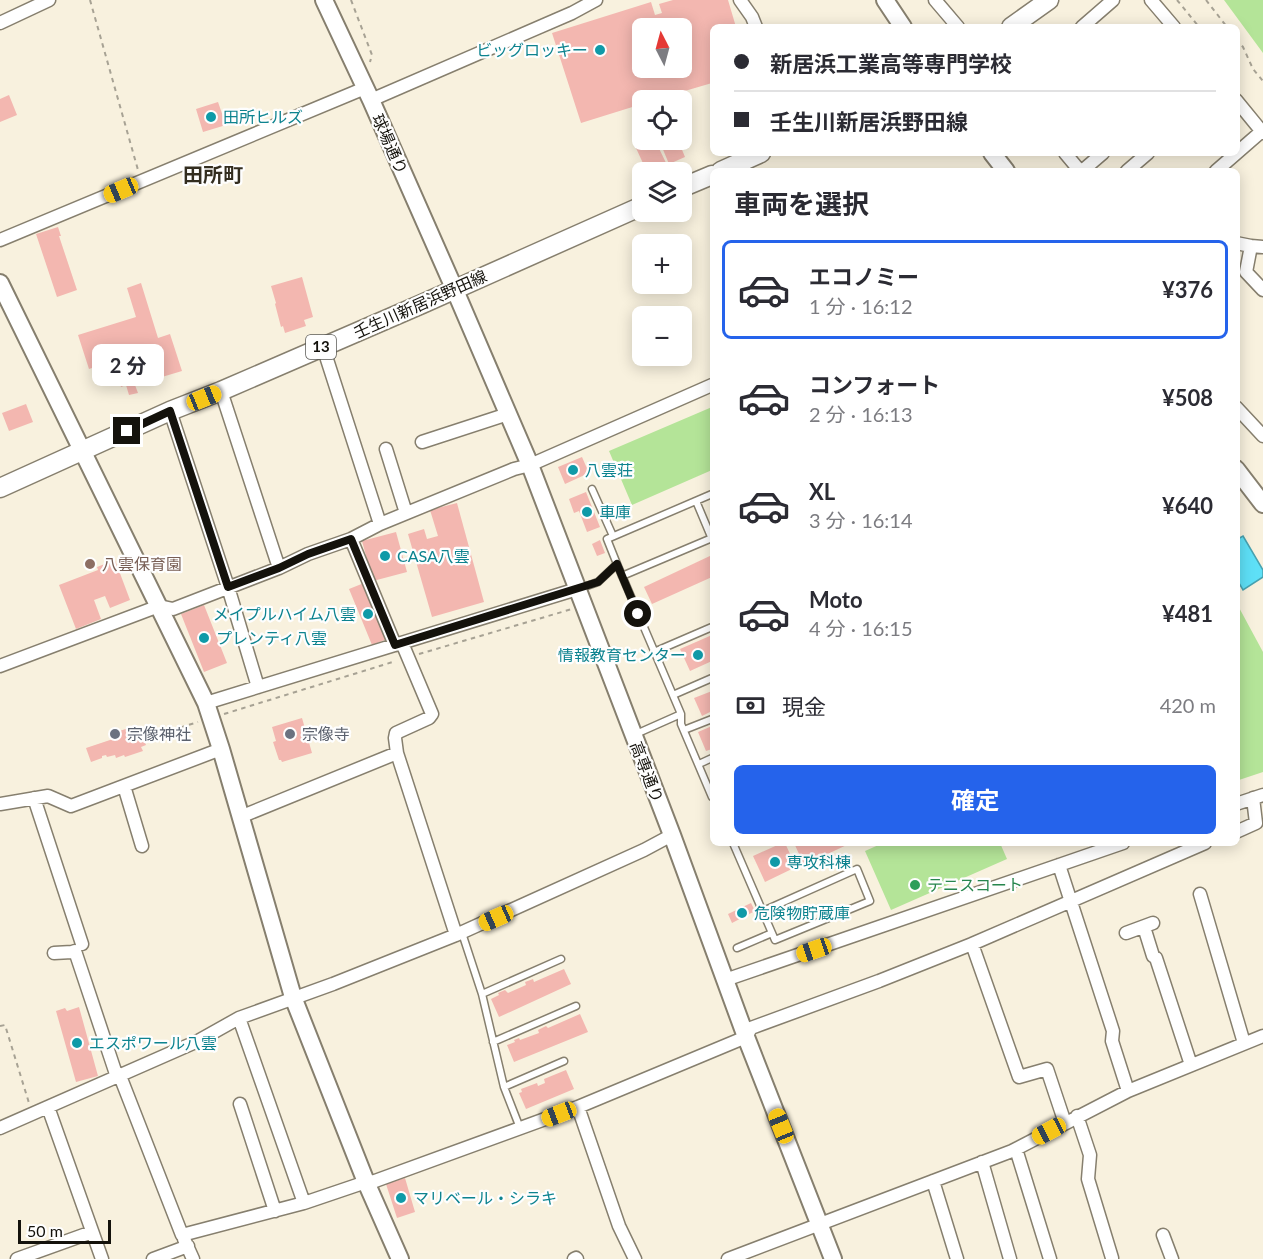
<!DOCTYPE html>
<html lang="ja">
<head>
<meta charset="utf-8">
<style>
  body { margin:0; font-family:Lato,"Noto Sans JP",sans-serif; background:#f2f2f3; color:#2b2b33; height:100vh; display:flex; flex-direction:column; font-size:22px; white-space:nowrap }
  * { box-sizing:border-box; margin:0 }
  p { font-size:20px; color:#7c7c81 }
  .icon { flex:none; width:33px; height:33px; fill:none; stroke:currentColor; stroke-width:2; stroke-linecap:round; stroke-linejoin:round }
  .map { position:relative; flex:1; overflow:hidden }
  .side { position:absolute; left:710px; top:168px; width:530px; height:678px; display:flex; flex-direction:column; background:#fff; border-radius:9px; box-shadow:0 3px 15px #0003 }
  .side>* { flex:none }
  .hud { position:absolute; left:710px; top:24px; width:530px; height:132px; border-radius:9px; box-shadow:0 3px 15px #0003; display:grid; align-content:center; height:132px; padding:0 24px; background:#fff }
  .needle { width:39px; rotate:354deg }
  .fabs { position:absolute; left:632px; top:18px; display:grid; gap:12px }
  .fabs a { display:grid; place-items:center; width:60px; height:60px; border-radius:9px; background:#fff; box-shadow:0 3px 15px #0003; font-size:30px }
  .scale { position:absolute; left:18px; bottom:15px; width:93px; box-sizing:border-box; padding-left:6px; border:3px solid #14120c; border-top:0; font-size:16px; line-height:21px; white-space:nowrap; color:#14120c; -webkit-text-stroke:4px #fefefe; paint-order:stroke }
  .end { position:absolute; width:27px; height:27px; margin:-14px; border:8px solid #14120c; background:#fff; box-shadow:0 0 0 3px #fff }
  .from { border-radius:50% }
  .bubble { position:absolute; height:42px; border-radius:9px; background:#fff; box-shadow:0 3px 15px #0003; font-size:20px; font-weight:700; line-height:42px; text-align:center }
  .car { position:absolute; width:18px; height:36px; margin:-18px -9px; border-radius:8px; box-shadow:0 0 4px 2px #0007; background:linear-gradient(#f5c518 24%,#345 0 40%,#f5c518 0 76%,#345 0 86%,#f5c518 0) }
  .hud b { display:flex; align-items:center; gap:21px; height:57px; font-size:22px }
  .hud b+b { border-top:2px solid #e1e1e2 }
  .hud i { width:15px; height:15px; background:#2b2b33 }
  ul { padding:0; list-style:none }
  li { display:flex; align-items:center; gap:18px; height:99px; margin:0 12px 9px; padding:0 12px; border:3px solid transparent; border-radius:9px }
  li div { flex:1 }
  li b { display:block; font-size:22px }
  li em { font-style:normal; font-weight:700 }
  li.active { border-color:#2563eb }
  li>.icon { width:54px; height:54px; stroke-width:1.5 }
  h2 { padding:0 24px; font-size:27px; line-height:72px }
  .pay { display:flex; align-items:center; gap:15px; height:66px; padding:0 24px; font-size:22px }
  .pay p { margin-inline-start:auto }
  .button { display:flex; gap:12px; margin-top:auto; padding:12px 24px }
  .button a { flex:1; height:69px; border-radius:9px; background:#2563eb; color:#fff; font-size:24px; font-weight:700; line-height:69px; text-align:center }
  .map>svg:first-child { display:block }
  .green { fill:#b4e498 }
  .water { fill:#5ee0f7; stroke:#48a2b0; stroke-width:1.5 }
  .building { fill:#f3b7b0; fill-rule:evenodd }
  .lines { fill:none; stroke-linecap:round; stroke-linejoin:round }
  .lane-casing { stroke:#867f6e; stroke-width:9 }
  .street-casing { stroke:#867f6e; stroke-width:15 }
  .secondary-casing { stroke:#867f6e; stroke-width:20 }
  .primary-casing { stroke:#867f6e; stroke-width:21 }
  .path { stroke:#a7a294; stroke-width:2; stroke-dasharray:4.5 4.5; stroke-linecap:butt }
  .lane { stroke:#fff; stroke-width:6 }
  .street { stroke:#fff; stroke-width:12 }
  .secondary { stroke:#fff; stroke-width:16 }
  .primary { stroke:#fff; stroke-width:18 }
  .route { stroke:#14120c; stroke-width:8 }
  .culture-dot { fill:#0f9aa8; stroke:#fefefe; stroke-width:2 }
  .education-dot { fill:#8d6e63; stroke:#fefefe; stroke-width:2 }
  .worship-dot { fill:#6b7280; stroke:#fefefe; stroke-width:2 }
  .leisure-dot { fill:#2e9e5b; stroke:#fefefe; stroke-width:2 }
  .labels { text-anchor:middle; stroke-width:4.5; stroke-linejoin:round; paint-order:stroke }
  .shield { fill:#fefefe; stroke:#5a5955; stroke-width:1.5 }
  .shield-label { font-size:15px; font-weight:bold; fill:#14120c }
  .culture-label { font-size:16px; fill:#0d838f; stroke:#fefefe; text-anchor:start }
  .street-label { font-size:16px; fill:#14120c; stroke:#fefefe }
  .education-label { font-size:16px; fill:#785e54; stroke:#fefefe; text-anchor:start }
  .worship-label { font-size:16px; fill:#5b616d; stroke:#fefefe; text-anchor:start }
  .leisure-label { font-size:16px; fill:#27864d; stroke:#fefefe; text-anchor:start }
  .quarter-label { font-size:20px; font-weight:bold; fill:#332d1f; stroke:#fefefe }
</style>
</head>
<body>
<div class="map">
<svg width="1263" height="1259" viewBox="0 0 1263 1259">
  <rect width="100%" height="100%" fill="#f8f1de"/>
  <!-- green -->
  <path class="green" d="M1224,0H1263V53Z
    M712,407V470L632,505L609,451Z
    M1236,602L1263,652V772L1236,781Z
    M883,843H1000L1007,859L891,910L865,851Z"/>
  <!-- water -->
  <path class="water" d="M1243,536L1263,570V577L1243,590L1236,578V540Z"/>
  <!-- building -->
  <path class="building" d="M673,0H728L736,27H712V83L654,100H642V104L581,123L552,33L651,2L655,15L662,13L659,4ZM642,28H681V68H642Z
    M9,95L17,115L0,122V99Z
    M218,102L226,125L203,132L196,109Z
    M655,140L667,165L647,172L636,148Z
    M659,140H678L685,157L669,164Z
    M58,227L61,236H59L77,290L57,297L36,234Z
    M302,277L313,317L304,320L306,326L285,333L283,326L281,327L275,304L276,303L271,286Z
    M141,283L158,338L170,334L182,371L135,385L138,393L129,395L126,385L121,387L117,374L102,378L98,366L89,369L78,335L136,317L127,288Z
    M26,404L33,422L9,431L2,413Z
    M582,457L589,473L565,484L558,467Z
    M586,492L600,527L587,532L579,511L574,513L569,499Z
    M457,503L484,602L432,617L408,534L424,529L427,539L438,536L430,510Z
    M396,532L407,572L373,581L362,541Z
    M600,540L605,553L597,556L592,544Z
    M712,555V577L652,604L644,587Z
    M115,560L130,600L110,608L105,596L94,600L101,619L76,629L59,585L98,570L97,567Z
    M364,583L387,639L372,645L349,589Z
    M204,605L227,663L204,672L181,614Z
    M712,635V661L690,671L680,649Z
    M712,691V711L702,716L694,698Z
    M302,718L312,753L282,762L281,760H279L273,742L276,741L272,727Z
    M134,726L137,733L141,732L146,745L141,747L143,751L125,757L124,755L116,758L115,755L107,757L106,755L102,756V758L91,762L86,748L116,738L114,733Z
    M712,726V749L706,751L698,732Z
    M782,843H785L796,867L765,882L753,856Z
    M794,843H851L804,865Z
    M751,903L755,911L732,923L728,914Z
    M564,969L571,984L499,1017L491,999L499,995L498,993L505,990L508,993L526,985L525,982L533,979L534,982Z
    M79,1007L98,1076L76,1082L56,1011L65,1008L67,1011Z
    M580,1014L588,1032L514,1062L507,1045L515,1042L514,1040L519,1038L520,1040L539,1033L538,1030L546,1026L548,1028Z
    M566,1070L574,1089L526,1109L519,1093L522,1092L521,1089L537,1083L538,1086L545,1083L544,1079Z
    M405,1178L415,1212L397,1218L386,1184Z"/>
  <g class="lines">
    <defs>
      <path id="lane" d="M592,489L613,536
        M696,501L712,539
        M617,564L607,539L712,494
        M622,576L712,538
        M578,589L598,582L617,564L681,714L636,734
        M654,652L712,627
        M673,695L712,678
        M681,714V724L712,797
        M684,730L712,719
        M699,764L712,758
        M733,843L775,940L870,901L857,869L763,911
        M462,933L482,994L504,1087L520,1128
        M737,948L772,933
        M482,994L561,959
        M493,1042L576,1006
        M504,1087L564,1061"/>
      <path id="street" d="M740,0L752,17L756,27
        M935,0L958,27
        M1151,0L1174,27
        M0,23L49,0
        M1082,27L1113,0
        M371,100L572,13L596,0
        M1236,100L1263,133
        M1065,153L1080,171
        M1082,171L1103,153
        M1127,171L1148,153
        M1216,171L1262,131
        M0,240L365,88
        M1236,243L1251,246L1263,247
        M1251,246L1246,272L1263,290
        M323,347L380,524
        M221,391L279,568
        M1236,407L1263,436
        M170,411L228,587L258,687
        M422,442L508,414
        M386,449L406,513
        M351,539L395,645
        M402,643L432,714L429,718L396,733L395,738L397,753L456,935
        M0,666L159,606L173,609L279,568L308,554L351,539L380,524L514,469L530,465L712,385
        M206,703L577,589
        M124,786L142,846
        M34,798L82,944
        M0,804L48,796L71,806L221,749
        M1236,804L1263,795
        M240,817L397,753
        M1236,832L1256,823L1253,798
        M1059,865L1113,1031L1112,1041L1128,1091
        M1200,894L1244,1043
        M1144,927L1153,956L1156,958L1191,1065
        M1126,933L1153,923
        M972,944L1019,1077L1047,1069L1065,1123
        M54,953L72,952L75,951L117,1077
        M725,980L1123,843
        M239,1018L304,1203
        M120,1076L182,1235L304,1203L366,1182L375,1181L578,1107L746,1037L751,1028L879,981L972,944L1205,843
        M240,1104L275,1211
        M48,1107L102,1259
        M578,1107L619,1226L635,1259
        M1077,1116L1090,1155L1088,1179L1112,1258
        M0,1128L198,1041L239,1018L333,984L456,935L644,850L672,835
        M1016,1149L1050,1259
        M982,1162L1010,1259
        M933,1181L957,1259
        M1163,1235L1172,1259
        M184,1239L193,1259
        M17,1259L92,1232
        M153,1259L188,1246
        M574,1259L576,1258L577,1259
        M728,1259L1012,1151L1128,1091L1263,1036"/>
      <path id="secondary" d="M324,0L371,100L454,288L530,465L672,835L746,1037L833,1259
        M885,0L903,27
        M992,153L1006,171
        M0,283L206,703L221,749L293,997L366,1182L400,1259
        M1236,469L1263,504"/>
      <path id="primary" d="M1011,27L1049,0
        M721,171L761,153
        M681,188L712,175
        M0,488L170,411L221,391L422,304L642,206"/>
    </defs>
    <!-- lane casing -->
    <use href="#lane" class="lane-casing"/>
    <!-- street casing -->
    <use href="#street" class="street-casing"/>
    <!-- secondary casing -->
    <use href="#secondary" class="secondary-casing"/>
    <!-- primary casing -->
    <use href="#primary" class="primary-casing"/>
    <!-- path -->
    <path class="path" d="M90,0L138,170
      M351,0L372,55L370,62
      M1177,0L1199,27
      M1206,0L1227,27
      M1236,39L1243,47L1253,69L1263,81
      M419,654L572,609
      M224,714L396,661
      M146,738L198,722
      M0,1026L5,1025L29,1103"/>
    <!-- lane -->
    <use href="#lane" class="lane"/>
    <!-- street -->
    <use href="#street" class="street"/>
    <!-- secondary -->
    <use href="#secondary" class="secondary"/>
    <!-- primary -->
    <use href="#primary" class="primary"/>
  </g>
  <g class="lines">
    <!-- route -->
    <path class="route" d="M127,431L170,411L228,587L279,568L308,554L351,539L395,645L598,582L617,564L638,614"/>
  </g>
  <!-- markers -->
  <g class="culture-dot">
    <circle cx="600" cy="50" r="6"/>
    <circle cx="211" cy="117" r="6"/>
    <circle cx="573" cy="470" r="6"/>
    <circle cx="587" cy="512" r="6"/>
    <circle cx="385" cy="556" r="6"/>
    <circle cx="368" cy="614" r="6"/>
    <circle cx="204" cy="638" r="6"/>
    <circle cx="698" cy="655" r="6"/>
    <circle cx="775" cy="862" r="6"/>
    <circle cx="742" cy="913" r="6"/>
    <circle cx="77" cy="1043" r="6"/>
    <circle cx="401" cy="1198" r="6"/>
  </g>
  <circle class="education-dot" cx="90" cy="564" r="6"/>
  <g class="worship-dot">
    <circle cx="115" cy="734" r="6"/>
    <circle cx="290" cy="734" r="6"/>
  </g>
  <circle class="leisure-dot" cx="915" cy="885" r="6"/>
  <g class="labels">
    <!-- shield labels -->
    <rect class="shield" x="306" y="335" width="30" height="24" rx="4.5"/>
    <g class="shield-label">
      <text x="321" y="352">13</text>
    </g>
    <!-- culture labels -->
    <g class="culture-label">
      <text x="588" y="56" text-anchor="end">ビッグロッキー</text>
      <text x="223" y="123">田所ヒルズ</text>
      <text x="585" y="476">八雲荘</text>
      <text x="599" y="518">車庫</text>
      <text x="397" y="562">CASA八雲</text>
      <text x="356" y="620" text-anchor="end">メイプルハイム八雲</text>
      <text x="216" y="644">プレンティ八雲</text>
      <text x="686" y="661" text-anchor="end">情報教育センター</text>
      <text x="787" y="868">専攻科棟</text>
      <text x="754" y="919">危険物貯蔵庫</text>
      <text x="89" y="1049">エスポワール八雲</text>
      <text x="413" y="1204">マリベール・シラキ</text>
    </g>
    <!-- street labels -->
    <g class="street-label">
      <text transform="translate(390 144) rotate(66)" y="6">球場通り</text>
      <text transform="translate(420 304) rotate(-24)" y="6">壬生川新居浜野田線</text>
      <text transform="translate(647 772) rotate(69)" y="6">高専通り</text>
    </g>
    <!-- education labels -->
    <g class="education-label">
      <text x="102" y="570">八雲保育園</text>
    </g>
    <!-- worship labels -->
    <g class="worship-label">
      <text x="127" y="740">宗像神社</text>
      <text x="302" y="740">宗像寺</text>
    </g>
    <!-- leisure labels -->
    <g class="leisure-label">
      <text x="927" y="891">テニスコート</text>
    </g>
    <!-- quarter labels -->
    <g class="quarter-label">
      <text x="213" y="182">田所町</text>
    </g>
  </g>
</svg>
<div class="fabs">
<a><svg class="needle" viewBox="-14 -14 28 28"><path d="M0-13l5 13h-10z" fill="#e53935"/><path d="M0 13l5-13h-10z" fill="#7c7c81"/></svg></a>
<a><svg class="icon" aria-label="locate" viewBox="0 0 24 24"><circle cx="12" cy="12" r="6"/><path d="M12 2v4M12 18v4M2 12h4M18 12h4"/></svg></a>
<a><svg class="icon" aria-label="layers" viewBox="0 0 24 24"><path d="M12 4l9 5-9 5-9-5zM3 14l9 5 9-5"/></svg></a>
<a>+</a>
<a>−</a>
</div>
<div class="scale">50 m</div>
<i class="end from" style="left:638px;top:614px"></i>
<i class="end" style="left:127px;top:431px"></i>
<div class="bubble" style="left:92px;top:344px;width:72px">2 分</div>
<i class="car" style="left:121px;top:190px;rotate:247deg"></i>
<i class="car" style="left:204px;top:398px;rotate:68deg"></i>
<i class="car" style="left:496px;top:918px;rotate:246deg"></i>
<i class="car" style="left:814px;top:950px;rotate:251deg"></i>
<i class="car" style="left:559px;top:1114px;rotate:249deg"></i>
<i class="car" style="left:781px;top:1126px;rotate:338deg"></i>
<i class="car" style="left:1049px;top:1131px;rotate:242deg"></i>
<div class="hud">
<b><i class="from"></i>新居浜工業高等専門学校</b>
<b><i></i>壬生川新居浜野田線</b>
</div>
<section class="side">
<h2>車両を選択</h2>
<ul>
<li class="active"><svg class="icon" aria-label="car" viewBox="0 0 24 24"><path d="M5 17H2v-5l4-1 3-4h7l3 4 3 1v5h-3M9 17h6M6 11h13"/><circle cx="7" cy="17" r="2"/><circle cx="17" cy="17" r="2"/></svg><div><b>エコノミー</b><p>1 分 · 16:12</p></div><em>¥376</em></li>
<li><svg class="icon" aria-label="car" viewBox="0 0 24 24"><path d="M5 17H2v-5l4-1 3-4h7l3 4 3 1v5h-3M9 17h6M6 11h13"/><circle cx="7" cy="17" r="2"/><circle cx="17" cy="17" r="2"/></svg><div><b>コンフォート</b><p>2 分 · 16:13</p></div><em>¥508</em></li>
<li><svg class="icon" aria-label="car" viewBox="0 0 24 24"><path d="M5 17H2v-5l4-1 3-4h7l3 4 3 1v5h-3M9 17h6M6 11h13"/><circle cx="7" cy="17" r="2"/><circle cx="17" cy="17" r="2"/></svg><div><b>XL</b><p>3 分 · 16:14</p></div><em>¥640</em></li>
<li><svg class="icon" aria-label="car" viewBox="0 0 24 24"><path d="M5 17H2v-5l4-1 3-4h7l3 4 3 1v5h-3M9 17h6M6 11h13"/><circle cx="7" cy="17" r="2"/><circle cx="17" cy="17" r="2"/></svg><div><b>Moto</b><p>4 分 · 16:15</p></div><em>¥481</em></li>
</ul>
<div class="pay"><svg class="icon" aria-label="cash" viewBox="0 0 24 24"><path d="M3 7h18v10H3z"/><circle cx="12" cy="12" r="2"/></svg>現金<p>420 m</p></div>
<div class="button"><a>確定</a></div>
</section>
</div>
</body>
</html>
